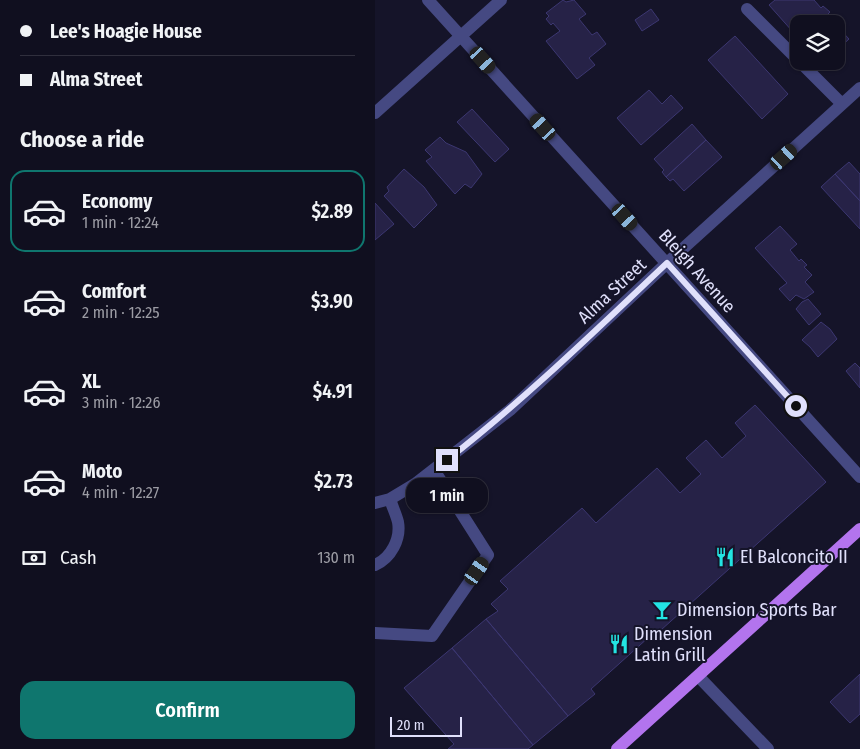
<!DOCTYPE html>
<html lang="en">
<head>
<meta charset="utf-8">
<style>
  body { margin:0; font-family:"Fira Sans Condensed",sans-serif; background:#1e1d2c; color:#f1f3f6; height:100vh; display:flex; flex-direction:column; font-size:19px; white-space:nowrap }
  * { box-sizing:border-box; margin:0 }
  p { font-size:16px; color:#9c9ca4 }
  .icon { flex:none; width:28px; height:28px; fill:none; stroke:currentColor; stroke-width:2; stroke-linecap:round; stroke-linejoin:round }
  .map { position:relative; flex:1; overflow:hidden }
  .panel { display:flex; flex-direction:column; background:#100f1f; width:375px }
  .panel>* { flex:none }
  .hud { display:grid; align-content:center; height:110px; padding:0 20px; background:#100f1f }
  .tools { position:absolute; left:415px; top:15px; display:grid; gap:10px }
  .tools a { display:grid; place-items:center; width:55px; height:55px; border-radius:10px; background:#100f1f; box-shadow:0 1px 4px #0004,0 0 0 1px #302f3d; font-size:25px }
  .scale { position:absolute; left:15px; bottom:12px; width:72px; box-sizing:border-box; padding-left:5px; border:2px solid #e0e0fb; border-top:0; font-size:14px; line-height:18px; white-space:nowrap; color:#e0e0fb; -webkit-text-stroke:4px #151429; paint-order:stroke }
  .end { position:absolute; width:22px; height:22px; margin:-11px; border:6px solid #e0e0fb; background:#111; box-shadow:0 0 0 2px #111 }
  .from { border-radius:50% }
  .bubble { position:absolute; height:35px; border-radius:15px; background:#100f1f; box-shadow:0 1px 4px #0004,0 0 0 1px #302f3d; font-size:16px; font-weight:600; line-height:35px; text-align:center }
  .car { position:absolute; width:15px; height:30px; margin:-15px -8px; border-radius:6px; box-shadow:0 0 4px 1px #0007; background:linear-gradient(#222 24%,#8ab4d8 0 40%,#222 0 76%,#8ab4d8 0 86%,#222 0) }
  .hud b { display:flex; align-items:center; gap:18px; height:48px; font-size:19px }
  .hud b+b { border-top:1px solid #302f3d }
  .hud i { width:12px; height:12px; background:#f1f3f6 }
  ul { padding:0; list-style:none }
  li { display:flex; align-items:center; gap:15px; height:82px; margin:0 10px 8px; padding:0 10px; border:2px solid transparent; border-radius:15px }
  li div { flex:1 }
  li b { display:block; font-size:19px }
  li em { font-style:normal; font-weight:600 }
  li.selected { border-color:#0f766e }
  li>.icon { width:45px; height:45px; stroke-width:1.5 }
  h2 { padding:0 20px; font-size:22px; line-height:60px }
  .pay { display:flex; align-items:center; gap:12px; height:55px; padding:0 20px; font-size:19px }
  .pay p { margin-inline-start:auto }
  .cta { display:flex; gap:10px; margin-top:auto; padding:10px 20px }
  .cta a { flex:1; height:58px; border-radius:15px; background:#0f766e; color:#fff; font-size:20px; font-weight:600; line-height:58px; text-align:center }
  main { display:flex; flex:1; min-height:0 }
  .map>svg:first-child { display:block }
  .building { fill:#262247; stroke:#3c3771 }
  .lines { fill:none; stroke-linecap:round; stroke-linejoin:round }
  .minor { stroke:#454982; stroke-width:12 }
  .major { stroke:#b374ee; stroke-width:12 }
  .route { stroke:#e0e0fb; stroke-width:6 }
  .labels { text-anchor:middle; stroke-width:4; stroke-linejoin:round; paint-order:stroke }
  .street-label { font-size:18px; fill:#e0e0fb; stroke:#151429 }
  .poi-label { font-size:18px; fill:#e0e0fb; stroke:#151429; text-anchor:start }
</style>
</head>
<body>
<main>
<section class="panel">
<div class="hud">
<b><i class="from"></i>Lee's Hoagie House</b>
<b><i></i>Alma Street</b>
</div>
<h2>Choose a ride</h2>
<ul>
<li class="selected"><svg class="icon" aria-label="car" viewBox="0 0 24 24"><path d="M5 17H2v-5l4-1 3-4h7l3 4 3 1v5h-3M9 17h6M6 11h13"/><circle cx="7" cy="17" r="2"/><circle cx="17" cy="17" r="2"/></svg><div><b>Economy</b><p>1 min · 12:24</p></div><em>$2.89</em></li>
<li><svg class="icon" aria-label="car" viewBox="0 0 24 24"><path d="M5 17H2v-5l4-1 3-4h7l3 4 3 1v5h-3M9 17h6M6 11h13"/><circle cx="7" cy="17" r="2"/><circle cx="17" cy="17" r="2"/></svg><div><b>Comfort</b><p>2 min · 12:25</p></div><em>$3.90</em></li>
<li><svg class="icon" aria-label="car" viewBox="0 0 24 24"><path d="M5 17H2v-5l4-1 3-4h7l3 4 3 1v5h-3M9 17h6M6 11h13"/><circle cx="7" cy="17" r="2"/><circle cx="17" cy="17" r="2"/></svg><div><b>XL</b><p>3 min · 12:26</p></div><em>$4.91</em></li>
<li><svg class="icon" aria-label="car" viewBox="0 0 24 24"><path d="M5 17H2v-5l4-1 3-4h7l3 4 3 1v5h-3M9 17h6M6 11h13"/><circle cx="7" cy="17" r="2"/><circle cx="17" cy="17" r="2"/></svg><div><b>Moto</b><p>4 min · 12:27</p></div><em>$2.73</em></li>
</ul>
<div class="pay"><svg class="icon" aria-label="cash" viewBox="0 0 24 24"><path d="M3 7h18v10H3z"/><circle cx="12" cy="12" r="2"/></svg>Cash<p>130 m</p></div>
<div class="cta"><a>Confirm</a></div>
</section>
<div class="map">
<svg width="485" height="749" viewBox="0 0 485 749">
  <rect width="100%" height="100%" fill="#151429"/>
  <!-- building -->
  <path class="building" d="M188,0L191,2L199,0L211,14L204,19L217,35L222,32L231,44L214,58L220,65L202,79L171,41L185,31L178,23L176,25L171,19L174,16L171,13Z
    M400,0H439L446,8L448,6L455,12L452,15L460,24H424V40L422,42L416,35L418,32L394,5Z
    M276,9L284,20L267,31L260,20Z
    M461,25L474,39L461,51Z
    M360,36L413,94L387,119L333,60Z
    M274,90L287,104L296,95L308,108L266,145L242,118Z
    M97,109L134,149L120,162L82,122Z
    M317,124L331,140L291,177L287,172L289,170L279,159Z
    M65,137L71,143L91,152L107,174L96,188L90,184L80,194L51,161L57,157L50,150Z
    M331,140L347,157L309,191L298,179L295,181L291,177Z
    M474,162L485,174V201L460,174Z
    M29,169L49,187L62,205L39,228L9,196L14,191L12,187Z
    M460,174L485,201V229L446,187Z
    M0,203L19,224L0,240Z
    M405,226L422,244L415,250L424,261L426,259L432,265L429,267L437,275L430,282L439,292L429,299L421,295L415,301L404,289L412,283L380,248Z
    M433,299L446,314L434,325L421,309L427,302Z
    M446,322L455,329L462,339L443,357L435,347L427,340Z
    M480,363L485,368V388L471,371Z
    M380,405L451,482L286,630L284,628L216,689L220,694L193,716L111,619L123,611L116,604L133,589L125,581L207,508L221,523L282,468L305,493L326,474L311,458L331,440L347,458L371,436L360,423Z
    M111,619L193,716L158,745L77,648Z
    M77,648L158,745L153,749H73L79,744L29,688Z
    M485,674V714L475,723L455,702Z"/>
  <g class="lines">
    <!-- minor -->
    <path class="minor" d="M53,0L485,477
      M372,9L424,61
      M424,61L467,104
      M0,113L126,0
      M0,503L15,499L40,484L135,410L292,263L485,88
      M0,565C16,558 26,539 23,522C21,514 17,506 15,499
      M0,633L57,636L113,555L59,470
      M323,676L393,749"/>
    <!-- major -->
    <path class="major" d="M242,749L485,529"/>
  </g>
  <g class="lines">
    <!-- route -->
    <path class="route" d="M72,460C150,399 220,331 292,263L421,406"/>
  </g>
  <!-- icons -->
  <defs>
    <symbol id="restaurant-bare" viewBox="-9 -9 18 18"><path d="M-5-6h1v4h1v-4h1v4h1v-4h1v5L-1.5 .5V6h-2V.5L-5-1ZM5-6V6H3V1.5H1.5Q1.5-4 5-6Z" fill="#23e4e2" stroke="#151429" stroke-width="2.5" paint-order="stroke"/></symbol>
    <symbol id="bar-bare" viewBox="-9 -9 18 18"><path d="M-6-5H6L.8 .8V4.5H3.5V6h-7V4.5H-.8V.8Z" fill="#23e4e2" stroke="#151429" stroke-width="2.5" paint-order="stroke"/></symbol>
  </defs>
  <g fill-rule="evenodd">
    <use href="#restaurant-bare" x="336" y="543" width="28" height="28"/>
    <use href="#bar-bare" x="273" y="596" width="28" height="28"/>
    <use href="#restaurant-bare" x="230" y="630" width="28" height="28"/>
  </g>
  <g class="labels">
    <!-- street labels -->
    <g class="street-label">
      <text transform="translate(322 271) rotate(48)" y="6">Bleigh Avenue</text>
      <text transform="translate(237 291) rotate(-43)" y="6">Alma Street</text>
    </g>
    <!-- poi labels -->
    <g class="poi-label">
      <text x="365" y="563">El Balconcito II</text>
      <text x="302" y="616">Dimension Sports Bar</text>
      <text x="259" y="640">Dimension<tspan x="259" dy="21">Latin Grill</tspan></text>
    </g>
  </g>
</svg>
<div class="tools">
<a><svg class="icon" aria-label="layers" viewBox="0 0 24 24"><path d="M12 4l9 5-9 5-9-5zM3 14l9 5 9-5"/></svg></a>
</div>
<div class="scale">20 m</div>
<i class="end from" style="left:421px;top:406px"></i>
<i class="end" style="left:72px;top:460px"></i>
<div class="bubble" style="left:31px;top:478px;width:82px">1 min</div>
<i class="car" style="left:108px;top:60px;rotate:138deg"></i>
<i class="car" style="left:168px;top:127px;rotate:318deg"></i>
<i class="car" style="left:409px;top:157px;rotate:48deg"></i>
<i class="car" style="left:250px;top:217px;rotate:138deg"></i>
<i class="car" style="left:102px;top:571px;rotate:35deg"></i>
</div>
</main>
</body>
</html>
